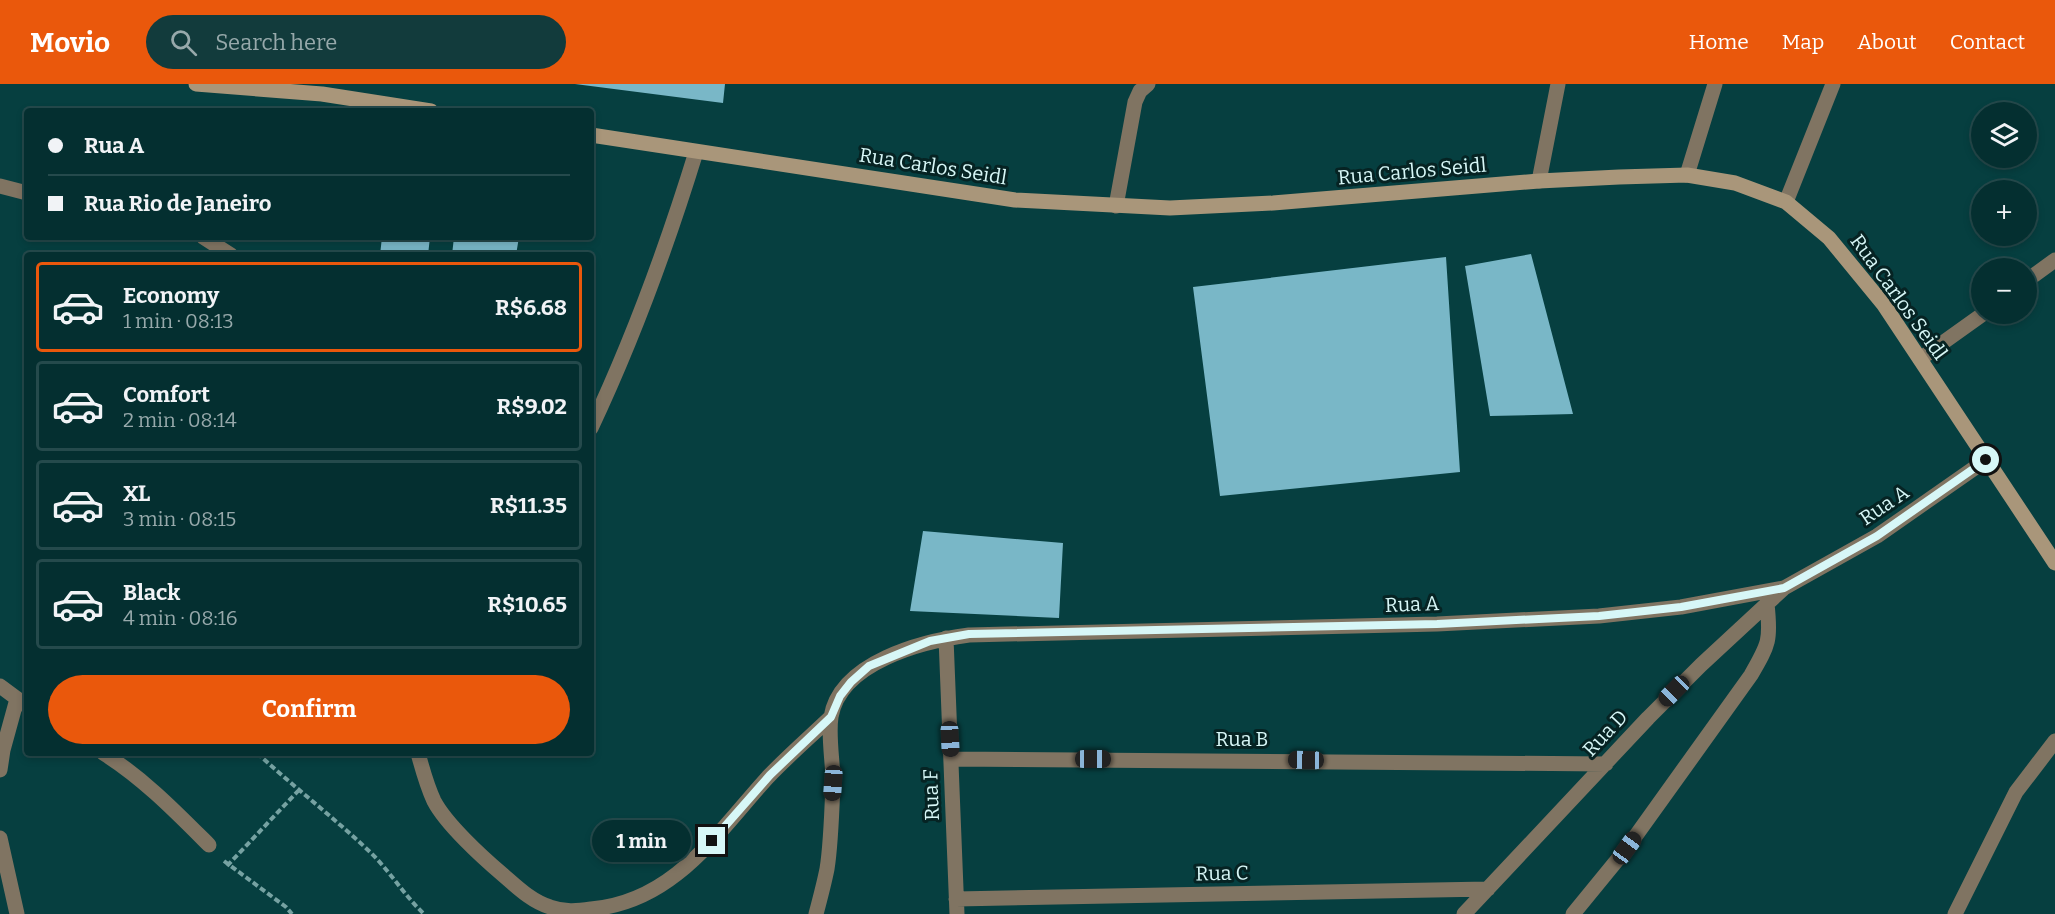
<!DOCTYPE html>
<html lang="en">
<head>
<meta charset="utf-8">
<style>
  body { margin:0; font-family:Bitter,serif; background:#123b3c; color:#f1f3f6; height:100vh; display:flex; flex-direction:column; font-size:22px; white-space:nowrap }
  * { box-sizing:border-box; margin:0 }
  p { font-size:20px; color:#97a9ab }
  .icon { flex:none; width:33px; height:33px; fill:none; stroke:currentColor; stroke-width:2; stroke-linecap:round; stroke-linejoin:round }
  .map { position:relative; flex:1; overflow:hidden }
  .details { position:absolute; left:24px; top:168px; width:570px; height:504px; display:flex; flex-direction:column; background:#042f30; border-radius:6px; box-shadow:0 3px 9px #0003,0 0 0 2px #254a4c }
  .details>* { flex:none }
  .banner { position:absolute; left:24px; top:24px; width:570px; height:132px; border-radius:6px; box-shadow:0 3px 9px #0003,0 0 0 2px #254a4c; display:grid; align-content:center; height:132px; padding:0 24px; background:#042f30 }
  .fabs { position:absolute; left:1971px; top:18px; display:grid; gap:12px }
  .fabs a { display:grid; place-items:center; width:66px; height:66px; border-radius:50%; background:#042f30; box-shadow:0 3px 9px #0003,0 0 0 2px #254a4c; font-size:30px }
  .end { position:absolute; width:27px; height:27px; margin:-14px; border:8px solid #d7f7f7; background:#111; box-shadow:0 0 0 3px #111 }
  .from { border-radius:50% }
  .bubble { position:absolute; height:42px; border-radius:21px; background:#042f30; box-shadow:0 3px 9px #0003,0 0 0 2px #254a4c; font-size:20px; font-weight:700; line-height:42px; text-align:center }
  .car { position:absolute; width:18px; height:36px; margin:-18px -9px; border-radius:8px; box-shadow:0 0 4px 2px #0007; background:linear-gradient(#222 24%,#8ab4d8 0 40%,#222 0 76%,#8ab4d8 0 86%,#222 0) }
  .banner b { display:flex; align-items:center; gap:21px; height:57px; font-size:22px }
  .banner b+b { border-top:2px solid #254a4c }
  .banner i { width:15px; height:15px; background:#f1f3f6 }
  ul { padding:10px 0 0; list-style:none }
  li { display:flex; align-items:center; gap:18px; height:90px; margin:0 12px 9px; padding:0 12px; border:3px solid #254a4c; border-radius:6px }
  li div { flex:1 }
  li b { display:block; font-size:22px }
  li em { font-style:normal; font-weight:700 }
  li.selected { border-color:#ea580c }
  li>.icon { width:54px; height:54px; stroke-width:1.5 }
  .primary-button { display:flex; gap:12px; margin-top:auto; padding:12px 24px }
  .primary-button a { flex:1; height:69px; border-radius:36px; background:#ea580c; color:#fff; font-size:24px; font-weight:700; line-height:69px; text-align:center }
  header { display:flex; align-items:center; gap:36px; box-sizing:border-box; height:84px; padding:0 30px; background:#ea580c; color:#fff }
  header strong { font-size:28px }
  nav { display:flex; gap:33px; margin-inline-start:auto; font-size:21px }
  .search { width:420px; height:54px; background:#123b3c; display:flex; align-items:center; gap:15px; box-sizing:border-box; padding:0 21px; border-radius:33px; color:#97a9ab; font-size:22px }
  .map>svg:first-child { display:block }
  .building { fill:#79b7c7 }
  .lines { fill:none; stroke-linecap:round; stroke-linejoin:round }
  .path { stroke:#76a2a2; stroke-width:4; stroke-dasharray:6 3; stroke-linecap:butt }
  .lane { stroke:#807462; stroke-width:15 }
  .street { stroke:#807462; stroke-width:15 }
  .secondary { stroke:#a9967a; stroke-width:15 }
  .route { stroke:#d7f7f7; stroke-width:8 }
  .labels { text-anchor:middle; stroke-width:6; stroke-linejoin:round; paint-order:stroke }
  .street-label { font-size:20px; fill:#d7f7f7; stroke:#062323 }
</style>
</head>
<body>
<header>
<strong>Movio</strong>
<div class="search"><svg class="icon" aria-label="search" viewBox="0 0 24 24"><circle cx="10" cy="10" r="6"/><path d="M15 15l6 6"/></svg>Search here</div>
<nav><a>Home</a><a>Map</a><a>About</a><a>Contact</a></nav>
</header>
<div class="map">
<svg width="2055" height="830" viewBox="0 0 2055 830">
  <rect width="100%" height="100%" fill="#063f40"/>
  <!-- building -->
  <path class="building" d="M575,0H725L723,19Z
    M382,153H430L428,171H380Z
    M454,153H519L516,171H452Z
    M1531,170L1573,330L1490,332L1465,182Z
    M1446,173L1460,388L1220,412L1193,203Z
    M923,447L1063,459L1059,534L910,527Z"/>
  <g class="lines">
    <!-- path -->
    <path class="path" d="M257,669C294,703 333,733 369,767C389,786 404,811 424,830
      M224,777L286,823L292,830
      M227,782L298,707"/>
    <!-- lane -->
    <path class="lane" d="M1687,91L1715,0
      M1786,118L1833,0
      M1116,122L1135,18L1140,7L1148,0
      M2026,197L2055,176
      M1920,275L1983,230
      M591,344C633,255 667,162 696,68
      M1955,830L2016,708L2055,657"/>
    <!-- street -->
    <path class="street" d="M1539,97L1558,0
      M0,102L27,109
      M203,153L231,171
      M946,554L957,830
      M0,602L27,622
      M103,669C143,694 176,728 209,761
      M418,669C422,684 427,702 434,717C446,740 482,773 502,790C517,803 531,817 550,823C564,828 577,827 591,825C674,818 717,749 768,693C788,672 810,653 831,633
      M951,675L1606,680
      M0,686L3,666L17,615
      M0,754L17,830
      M956,815L1488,805
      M816,830C820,815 824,800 827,785C831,760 832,724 833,698C833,678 828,653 831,633C840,578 923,557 969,551L1437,540L1599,532L1681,523L1784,504L1877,452L1986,376
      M1464,830L1648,634L1701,581L1783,505
      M1573,830L1627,764L1751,591C1769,560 1771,556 1767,520"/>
    <!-- secondary -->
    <path class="secondary" d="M196,0L322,10L431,27
      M591,51L1015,116L1170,124L1273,119L1539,97L1619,93L1687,91L1735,99L1786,118L1829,154L1884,221L2055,479"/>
  </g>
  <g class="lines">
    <!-- route -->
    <path class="route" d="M712,757L770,691L831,633L840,612L851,598L869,582L930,557L969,550L1437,540L1599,532L1681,523L1784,504L1877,452L1986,376"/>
  </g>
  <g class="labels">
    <!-- street labels -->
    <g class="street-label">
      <text transform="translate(933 82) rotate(9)" y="7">Rua Carlos Seidl</text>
      <text transform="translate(1412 87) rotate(-5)" y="7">Rua Carlos Seidl</text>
      <text transform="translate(1899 213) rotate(54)" y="7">Rua Carlos Seidl</text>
      <text transform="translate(1884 421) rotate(-34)" y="7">Rua A</text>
      <text transform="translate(1412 520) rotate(-2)" y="7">Rua A</text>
      <text transform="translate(1605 649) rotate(-47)" y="7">Rua D</text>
      <text x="1242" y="662">Rua B</text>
      <text transform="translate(931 711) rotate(-92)" y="7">Rua F</text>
      <text transform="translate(1222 789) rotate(-1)" y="7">Rua C</text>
    </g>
  </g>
</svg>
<div class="fabs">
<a><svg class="icon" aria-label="layers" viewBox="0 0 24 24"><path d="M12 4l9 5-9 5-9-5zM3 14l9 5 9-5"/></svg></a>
<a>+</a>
<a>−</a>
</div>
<i class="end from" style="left:1986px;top:376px"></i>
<i class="end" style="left:712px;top:757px"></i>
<div class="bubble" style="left:592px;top:736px;width:99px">1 min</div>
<i class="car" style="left:1674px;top:607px;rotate:225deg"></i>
<i class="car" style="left:950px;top:655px;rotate:177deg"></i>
<i class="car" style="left:1093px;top:675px;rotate:90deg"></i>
<i class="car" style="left:1306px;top:676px;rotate:271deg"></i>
<i class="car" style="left:833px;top:699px;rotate:184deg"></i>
<i class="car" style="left:1627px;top:764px;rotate:36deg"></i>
<div class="banner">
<b><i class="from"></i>Rua A</b>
<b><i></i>Rua Rio de Janeiro</b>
</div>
<section class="details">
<ul>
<li class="selected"><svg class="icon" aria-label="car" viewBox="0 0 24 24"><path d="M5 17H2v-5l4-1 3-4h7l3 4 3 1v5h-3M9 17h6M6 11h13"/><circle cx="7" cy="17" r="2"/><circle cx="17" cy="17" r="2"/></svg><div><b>Economy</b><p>1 min · 08:13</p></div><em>R$6.68</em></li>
<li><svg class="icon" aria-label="car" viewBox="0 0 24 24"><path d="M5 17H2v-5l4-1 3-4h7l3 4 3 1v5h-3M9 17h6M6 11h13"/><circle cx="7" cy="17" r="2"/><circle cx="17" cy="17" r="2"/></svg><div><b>Comfort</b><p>2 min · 08:14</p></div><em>R$9.02</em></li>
<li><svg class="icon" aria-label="car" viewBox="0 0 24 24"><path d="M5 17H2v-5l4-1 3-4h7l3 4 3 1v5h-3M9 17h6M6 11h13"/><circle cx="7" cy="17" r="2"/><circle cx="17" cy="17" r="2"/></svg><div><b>XL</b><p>3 min · 08:15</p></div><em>R$11.35</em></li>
<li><svg class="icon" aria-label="car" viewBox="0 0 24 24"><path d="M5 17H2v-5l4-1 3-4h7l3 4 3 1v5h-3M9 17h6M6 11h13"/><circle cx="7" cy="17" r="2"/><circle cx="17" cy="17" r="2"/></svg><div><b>Black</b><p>4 min · 08:16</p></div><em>R$10.65</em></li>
</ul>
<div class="primary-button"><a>Confirm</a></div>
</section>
</div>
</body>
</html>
